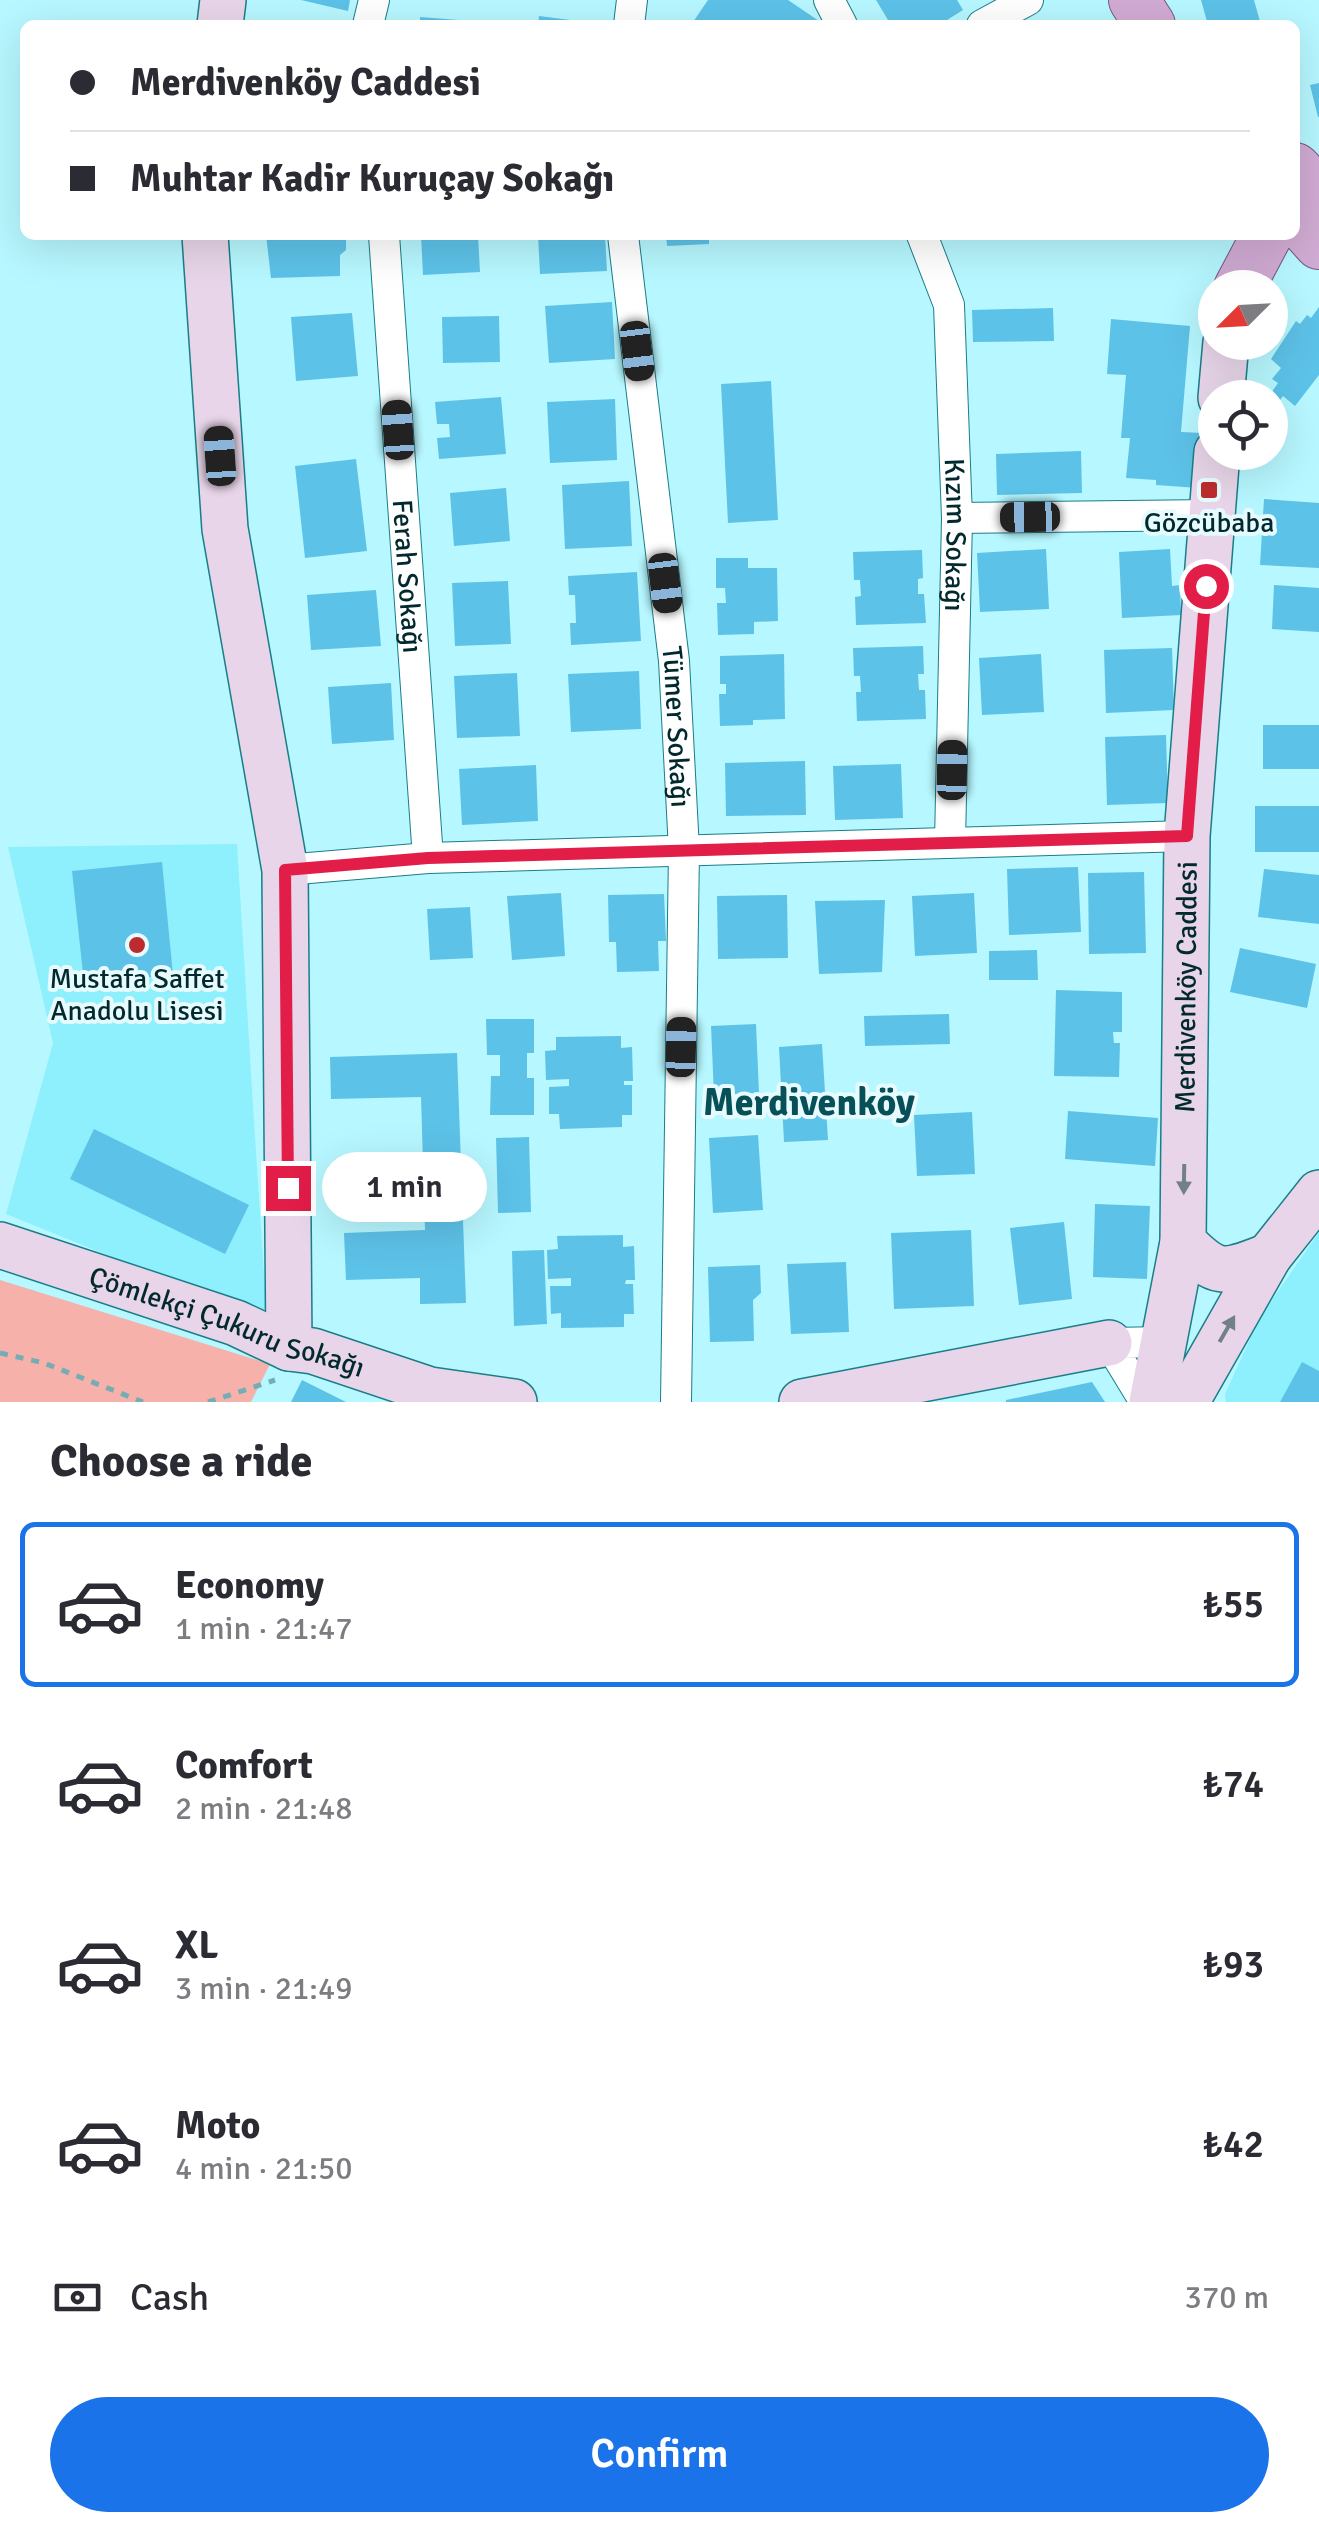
<!DOCTYPE html>
<html lang="en">
<head>
<meta charset="utf-8">
<style>
  body { margin:0; font-family:Signika,sans-serif; background:#f2f2f3; color:#2b2b33; height:100vh; display:flex; flex-direction:column; font-size:38px; white-space:nowrap }
  * { box-sizing:border-box; margin:0 }
  p { font-size:32px; color:#7c7c81 }
  .icon { flex:none; width:55px; height:55px; fill:none; stroke:currentColor; stroke-width:2; stroke-linecap:round; stroke-linejoin:round }
  .map { position:relative; height:1402px; overflow:hidden }
  .panel { display:flex; flex-direction:column; background:#fff; flex:1 }
  .panel>* { flex:none }
  .banner { position:absolute; left:20px; top:20px; width:1280px; height:220px; border-radius:15px; box-shadow:0 10px 40px #0002; display:grid; align-content:center; height:220px; padding:0 50px; background:#fff }
  .needle { width:65px; rotate:246deg }
  .controls { position:absolute; left:1198px; top:270px; display:grid; gap:20px }
  .controls a { display:grid; place-items:center; width:90px; height:90px; border-radius:50%; background:#fff; box-shadow:0 10px 40px #0002; font-size:50px }
  .end { position:absolute; width:45px; height:45px; margin:-22px; border:12px solid #e11d48; background:#fff; box-shadow:0 0 0 5px #fff }
  .from { border-radius:50% }
  .bubble { position:absolute; height:70px; border-radius:35px; background:#fff; box-shadow:0 10px 40px #0002; font-size:32px; font-weight:600; line-height:70px; text-align:center }
  .car { position:absolute; width:30px; height:60px; margin:-30px -15px; border-radius:12px; box-shadow:0 0 8px 2px #0007; background:linear-gradient(#222 24%,#8ab4d8 0 40%,#222 0 76%,#8ab4d8 0 86%,#222 0) }
  .banner b { display:flex; align-items:center; gap:35px; height:95px; font-size:38px }
  .banner b+b { border-top:2px solid #e1e1e2 }
  .banner i { width:25px; height:25px; background:#2b2b33 }
  ul { padding:0; list-style:none }
  li { display:flex; align-items:center; gap:30px; height:165px; margin:0 20px 15px; padding:0 30px; border:5px solid transparent; border-radius:15px }
  li div { flex:1 }
  li b { display:block; font-size:38px }
  li em { font-style:normal; font-weight:600 }
  li.active { border-color:#1a73e8 }
  li>.icon { width:90px; height:90px; stroke-width:1.5 }
  h2 { padding:0 50px; font-size:45px; line-height:120px }
  .pay { display:flex; align-items:center; gap:25px; height:110px; padding:0 50px; font-size:38px }
  .pay p { margin-inline-start:auto }
  .button { display:flex; gap:20px; margin-top:auto; padding:20px 50px }
  .button a { flex:1; height:115px; border-radius:60px; background:#1a73e8; color:#fff; font-size:40px; font-weight:600; line-height:115px; text-align:center }
  .map>svg:first-child { display:block }
  .built { fill:#8df0fc }
  .green { fill:#f5b1aa }
  .building { fill:#5dc2e8 }
  .lines { fill:none; stroke-linecap:round; stroke-linejoin:round }
  .street-casing { stroke:#1a7d88; stroke-width:32 }
  .secondary-casing { stroke:#1a7d88; stroke-width:48 }
  .primary-casing { stroke:#755986; stroke-width:52 }
  .path { stroke:#76adb4; stroke-width:5; stroke-dasharray:8 8; stroke-linecap:butt }
  .street { stroke:#fff; stroke-width:30 }
  .secondary { stroke:#e8d5e9; stroke-width:45 }
  .primary { stroke:#d1abd3; stroke-width:50 }
  .oneway { fill:#747f8c }
  .route { stroke:#e11d48; stroke-width:12 }
  .poi-dot { fill:#bc2c2e; stroke:#e7fbfe; stroke-width:4 }
  .labels { text-anchor:middle; stroke-width:8; stroke-linejoin:round; paint-order:stroke }
  .poi-label { font-size:28px; fill:#01292e; stroke:#e7fbfe }
  .street-label { font-size:28px; fill:#01292e; stroke:#e7fbfe }
  .district-label { font-size:38px; font-weight:bold; fill:#075057; stroke:#e7fbfe }
</style>
</head>
<body>
<div class="map">
<svg width="1319" height="1402" viewBox="0 0 1319 1402">
  <rect width="100%" height="100%" fill="#b7f7ff"/>
  <!-- built -->
  <path class="built" d="M237,844L253,1106L267,1320L6,1214L53,1043L8,847Z
    M1319,1232V1402H1226L1225,1394L1259,1319Z"/>
  <!-- green -->
  <path class="green" d="M0,1280L270,1364L251,1402H0Z"/>
  <!-- building -->
  <path class="building" d="M301,0H350L348,11Z
    M708,0H788L819,21L817,25H691Z
    M876,0H957L963,10L939,25H891Z
    M1201,0H1254L1261,25H1208Z
    M539,16L594,23V25H538Z
    M420,17L485,22V25H420Z
    M1319,83V117H1318L1310,85Z
    M266,235H346V250L340,255V276L271,278Z
    M421,235H478L480,272L423,275Z
    M538,235H605L607,271L540,274Z
    M666,235H709V244L667,246Z
    M612,302L615,359L549,363L545,306Z
    M1319,307V375L1295,406L1283,396L1280,400L1271,393L1278,383L1272,379L1281,368L1271,359L1296,321L1300,324L1307,315L1311,318Z
    M1053,308L1054,341L973,342L972,310Z
    M352,313L358,376L296,381L291,317Z
    M499,316L500,362L443,363L442,317Z
    M1111,319L1190,326L1181,432L1202,433L1198,488L1156,485V480L1126,478L1130,438H1121L1126,375L1107,374Z
    M771,381L778,520L728,523L721,384Z
    M501,397L506,454L439,459L437,438L450,437L449,424H437L435,402Z
    M615,399L617,460L550,463L547,402Z
    M1081,451L1082,493L997,495L996,454Z
    M356,459L367,551L305,558L295,466Z
    M629,481L632,546L565,549L562,485Z
    M506,488L510,541L454,546L450,493Z
    M1264,499L1319,503V568L1260,565Z
    M1046,549L1049,609L980,612L977,553Z
    M1170,549L1172,586L1180,585L1181,615L1122,618L1119,552Z
    M922,550L923,578L918,579V594H924L926,623L856,625L855,597L861,596L860,580H854L853,552Z
    M716,558H748V568H777L778,621L754,622V634L718,635L717,603H726L725,588H716Z
    M637,572L641,641L571,645L570,623H576L575,595H569L568,576Z
    M508,581L511,644L455,646L452,583Z
    M1274,585L1319,588V632L1272,629Z
    M376,590L381,646L311,650L307,595Z
    M923,646L924,674H918L919,690H925L926,719L857,721L856,692H861L860,676H854L853,648Z
    M1172,648L1174,710L1106,713L1104,650Z
    M784,654L785,719L753,720V725L720,726L719,694H726V684H720V656Z
    M1041,654L1044,712L982,715L979,658Z
    M639,671L641,729L571,732L568,674Z
    M517,673L520,736L457,738L454,676Z
    M391,683L394,740L332,744L328,687Z
    M1263,725H1319V769H1263Z
    M1166,735L1168,803L1107,805L1105,737Z
    M805,761L806,815L726,816L725,763Z
    M901,764L903,818L835,820L833,766Z
    M536,765L538,821L462,825L459,769Z
    M1255,806H1319V852H1255Z
    M162,862L173,975L84,983L72,871Z
    M1078,867L1081,932L1009,935L1007,869Z
    M1264,869L1319,875V924L1258,917Z
    M1144,872L1146,953L1089,954L1088,873Z
    M561,893L565,956L512,960L507,896Z
    M974,893L977,953L915,956L912,896Z
    M664,894L666,941H658L659,971L617,972L616,942H609L608,895Z
    M787,895L788,958L718,959L717,896Z
    M885,900L882,972L819,974L815,901Z
    M470,907L473,958L430,960L427,909Z
    M1240,948L1316,964L1307,1008L1230,992Z
    M1037,950L1038,980H989V951Z
    M1056,990L1122,992V1032H1113L1114,1043H1120L1119,1077L1054,1076Z
    M949,1014L950,1044L865,1046L864,1016Z
    M486,1019H534V1053H527V1078H534V1115H490L491,1076H500V1055H487Z
    M756,1024L759,1093L714,1095L711,1026Z
    M621,1036V1048L632,1047L633,1081H624V1085H632V1115H622V1127L560,1129L559,1114H549V1087L569,1086V1079L546,1080L545,1051L556,1050V1037Z
    M822,1044L828,1140L784,1142L779,1047Z
    M457,1053L466,1303L420,1304V1278L346,1280L344,1233L425,1230L421,1097L331,1099L330,1057Z
    M1068,1111L1158,1118L1155,1166L1065,1159Z
    M972,1112L975,1174L917,1176L914,1115Z
    M94,1129L249,1205L225,1254L70,1179Z
    M758,1135L763,1210L713,1213L709,1138Z
    M529,1137L531,1212L498,1213L496,1138Z
    M1095,1204L1150,1206L1147,1279L1093,1277Z
    M1064,1222L1072,1299L1019,1305L1010,1228Z
    M971,1230L974,1306L894,1309L891,1233Z
    M623,1235V1247L634,1246L635,1280H626L625,1284H633L634,1314H624V1327L561,1328V1313L551,1314L550,1286H571V1278L548,1279L547,1250L558,1249L557,1236Z
    M544,1250L547,1324L514,1326L512,1251Z
    M846,1262L849,1332L791,1334L787,1264Z
    M760,1265L761,1293L753,1300L754,1341L710,1342L708,1267Z
    M1302,1362L1319,1371V1402H1280Z
    M302,1380L346,1402H291Z
    M1092,1382L1105,1402H1006V1400Z"/>
  <g class="lines">
    <defs>
      <g id="street">
        <path d="M829,0L842,25"/>
        <path d="M368,25L374,0"/>
        <path d="M629,25L632,0"/>
        <path d="M982,25L1028,0"/>
        <path id="s1" d="M384,235L428,858"/>
        <path id="s2" d="M623,235L674,661L684,850L676,1402"/>
        <path id="s3" d="M922,235L949,305L957,518L950,842"/>
        <path d="M957,518L1212,515"/>
        <path d="M285,870L428,858L1187,836"/>
        <path d="M1145,1402L1109,1343L1166,1342"/>
      </g>
      <g id="secondary">
        <path d="M220,25L223,0"/>
        <path d="M205,235L225,529L285,870L289,1348"/>
        <path d="M1221,398L1226,342"/>
        <path d="M1183,1242C1218,1277 1223,1274 1269,1256"/>
        <path id="s4" d="M0,1245L236,1323L289,1348L313,1351L430,1390L514,1402"/>
        <path d="M802,1402L1109,1343"/>
        <path id="s5" d="M1152,1402L1183,1242L1187,836L1217,452"/>
        <path d="M1186,1402L1269,1256L1319,1193"/>
      </g>
      <path id="primary" d="M1134,0L1150,25
        M1295,168L1319,192
        M1295,217L1319,244
        M1239,288L1267,235"/>
    </defs>
    <!-- street casing -->
    <use href="#street" class="street-casing"/>
    <!-- secondary casing -->
    <use href="#secondary" class="secondary-casing"/>
    <!-- primary casing -->
    <use href="#primary" class="primary-casing"/>
    <!-- path -->
    <path class="path" d="M0,1353L44,1363L143,1402
      M208,1402L275,1380"/>
    <!-- street -->
    <use href="#street" class="street"/>
    <!-- secondary -->
    <use href="#secondary" class="secondary"/>
    <!-- primary -->
    <use href="#primary" class="primary"/>
  </g>
  <!-- one-way arrows -->
  <defs><path id="oneway-solid" d="M-6-.8H1V-3.2L6.5 0L1 3.2V.8H-6Z" transform="scale(2.5)"/></defs>
  <g class="oneway">
    <use href="#oneway-solid" transform="translate(1184 1179) rotate(91)"/>
    <use href="#oneway-solid" transform="translate(1227 1329) rotate(-60)"/>
  </g>
  <g class="lines">
    <!-- route -->
    <path class="route" d="M288,1188L285,870L428,858L1187,836L1206,586"/>
  </g>
  <!-- markers -->
  <g class="poi-dot">
    <rect x="1199" y="480" width="20" height="20" rx="5"/>
    <circle cx="137" cy="945" r="10"/>
  </g>
  <g class="labels">
    <!-- poi labels -->
    <g class="poi-label">
      <text x="1209" y="532">Gözcübaba</text>
      <text x="137" y="988">Mustafa Saffet<tspan x="137" dy="32">Anadolu Lisesi</tspan></text>
    </g>
    <!-- street labels -->
    <g class="street-label">
      <text dy="10" stroke="none"><textPath href="#s3" startOffset="305">Kızım Sokağı</textPath></text>
      <text dy="10" stroke="none"><textPath href="#s1" startOffset="342">Ferah Sokağı</textPath></text>
      <text dy="10" stroke="none"><textPath href="#s2" startOffset="495">Tümer Sokağı</textPath></text>
      <text dy="10" stroke="none"><textPath href="#s5" startOffset="418">Merdivenköy Caddesi</textPath></text>
      <text dy="10" stroke="none"><textPath href="#s4" startOffset="240">Çömlekçi Çukuru Sokağı</textPath></text>
    </g>
    <!-- district labels -->
    <g class="district-label">
      <text x="809" y="1115">Merdivenköy</text>
    </g>
  </g>
</svg>
<div class="controls">
<a><svg class="needle" viewBox="-14 -14 28 28"><path d="M0-13l5 13h-10z" fill="#e53935"/><path d="M0 13l5-13h-10z" fill="#7c7c81"/></svg></a>
<a><svg class="icon" aria-label="locate" viewBox="0 0 24 24"><circle cx="12" cy="12" r="6"/><path d="M12 2v4M12 18v4M2 12h4M18 12h4"/></svg></a>
</div>
<i class="end from" style="left:1206px;top:586px"></i>
<i class="end" style="left:288px;top:1188px"></i>
<div class="bubble" style="left:322px;top:1152px;width:165px">1 min</div>
<i class="car" style="left:637px;top:351px;rotate:173deg"></i>
<i class="car" style="left:398px;top:430px;rotate:356deg"></i>
<i class="car" style="left:220px;top:456px;rotate:356deg"></i>
<i class="car" style="left:1030px;top:517px;rotate:269deg"></i>
<i class="car" style="left:665px;top:583px;rotate:173deg"></i>
<i class="car" style="left:952px;top:770px;rotate:1deg"></i>
<i class="car" style="left:681px;top:1047px;rotate:1deg"></i>
<div class="banner">
<b><i class="from"></i>Merdivenköy Caddesi</b>
<b><i></i>Muhtar Kadir Kuruçay Sokağı</b>
</div>
</div>
<section class="panel">
<h2>Choose a ride</h2>
<ul>
<li class="active"><svg class="icon" aria-label="car" viewBox="0 0 24 24"><path d="M5 17H2v-5l4-1 3-4h7l3 4 3 1v5h-3M9 17h6M6 11h13"/><circle cx="7" cy="17" r="2"/><circle cx="17" cy="17" r="2"/></svg><div><b>Economy</b><p>1 min · 21:47</p></div><em>₺55</em></li>
<li><svg class="icon" aria-label="car" viewBox="0 0 24 24"><path d="M5 17H2v-5l4-1 3-4h7l3 4 3 1v5h-3M9 17h6M6 11h13"/><circle cx="7" cy="17" r="2"/><circle cx="17" cy="17" r="2"/></svg><div><b>Comfort</b><p>2 min · 21:48</p></div><em>₺74</em></li>
<li><svg class="icon" aria-label="car" viewBox="0 0 24 24"><path d="M5 17H2v-5l4-1 3-4h7l3 4 3 1v5h-3M9 17h6M6 11h13"/><circle cx="7" cy="17" r="2"/><circle cx="17" cy="17" r="2"/></svg><div><b>XL</b><p>3 min · 21:49</p></div><em>₺93</em></li>
<li><svg class="icon" aria-label="car" viewBox="0 0 24 24"><path d="M5 17H2v-5l4-1 3-4h7l3 4 3 1v5h-3M9 17h6M6 11h13"/><circle cx="7" cy="17" r="2"/><circle cx="17" cy="17" r="2"/></svg><div><b>Moto</b><p>4 min · 21:50</p></div><em>₺42</em></li>
</ul>
<div class="pay"><svg class="icon" aria-label="cash" viewBox="0 0 24 24"><path d="M3 7h18v10H3z"/><circle cx="12" cy="12" r="2"/></svg>Cash<p>370 m</p></div>
<div class="button"><a>Confirm</a></div>
</section>
</body>
</html>
